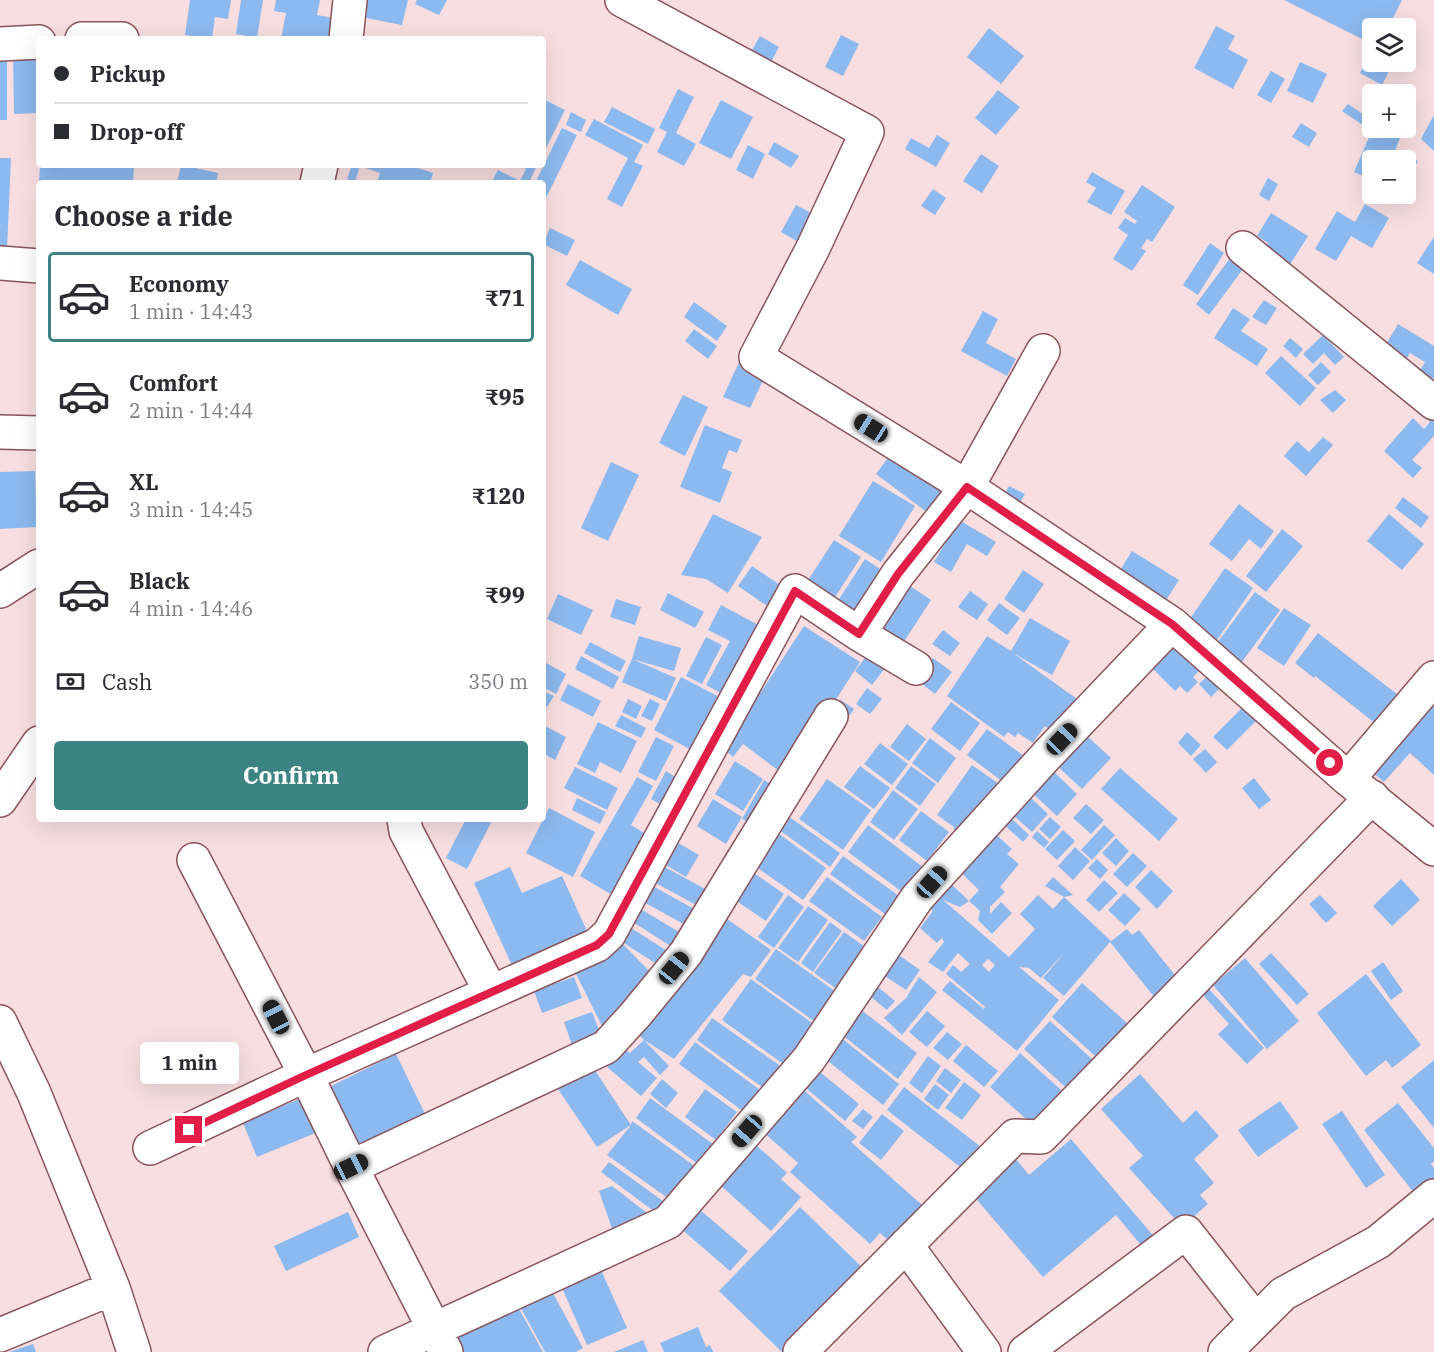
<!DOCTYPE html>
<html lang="en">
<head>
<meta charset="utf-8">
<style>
  body { margin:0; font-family:"IBM Plex Serif",serif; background:#f2f2f3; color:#2b2b33; height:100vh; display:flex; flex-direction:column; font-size:22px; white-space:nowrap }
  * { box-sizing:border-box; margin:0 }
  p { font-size:20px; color:#7c7c81 }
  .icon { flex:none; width:33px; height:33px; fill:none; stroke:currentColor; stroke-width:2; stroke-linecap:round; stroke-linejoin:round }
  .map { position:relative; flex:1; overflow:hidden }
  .side { position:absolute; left:36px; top:180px; width:510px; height:642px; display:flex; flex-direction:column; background:#fff; border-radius:6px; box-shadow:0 6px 24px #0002 }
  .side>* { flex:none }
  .banner { position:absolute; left:36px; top:36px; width:510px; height:132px; border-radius:6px; box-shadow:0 6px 24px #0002; display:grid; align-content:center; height:132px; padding:0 18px; background:#fff }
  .fabs { position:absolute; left:1362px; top:18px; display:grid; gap:12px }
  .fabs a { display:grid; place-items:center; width:54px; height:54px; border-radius:6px; background:#fff; box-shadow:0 6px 24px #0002; font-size:30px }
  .end { position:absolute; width:27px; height:27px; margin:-14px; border:8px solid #e11d48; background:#fff; box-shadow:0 0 0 3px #fff }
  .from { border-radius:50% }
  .bubble { position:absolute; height:42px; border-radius:6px; background:#fff; box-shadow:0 6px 24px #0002; font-size:20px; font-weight:800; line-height:42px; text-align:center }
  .car { position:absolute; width:18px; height:36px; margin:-18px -9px; border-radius:8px; box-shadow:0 0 4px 2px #0007; background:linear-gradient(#222 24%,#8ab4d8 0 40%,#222 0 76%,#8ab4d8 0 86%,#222 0) }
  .banner b { display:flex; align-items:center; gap:21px; height:57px; font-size:22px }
  .banner b+b { border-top:2px solid #e1e1e2 }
  .banner i { width:15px; height:15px; background:#2b2b33 }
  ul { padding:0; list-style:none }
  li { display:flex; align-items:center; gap:18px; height:90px; margin:0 12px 9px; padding:0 6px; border:3px solid transparent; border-radius:6px }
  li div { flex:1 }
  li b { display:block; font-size:22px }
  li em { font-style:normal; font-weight:800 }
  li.current { border-color:#3c8483 }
  li>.icon { width:54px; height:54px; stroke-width:1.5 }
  h2 { padding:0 18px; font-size:27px; line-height:72px }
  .pay { display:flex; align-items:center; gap:15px; height:66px; padding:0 18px; font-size:22px }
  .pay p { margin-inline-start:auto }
  .cta { display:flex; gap:12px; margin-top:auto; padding:12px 18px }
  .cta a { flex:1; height:69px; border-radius:6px; background:#3c8483; color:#fff; font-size:24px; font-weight:800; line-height:69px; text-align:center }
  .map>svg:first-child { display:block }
  .building { fill:#8cb9ef; fill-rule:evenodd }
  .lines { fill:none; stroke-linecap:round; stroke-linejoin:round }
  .minor-casing { stroke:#8a5459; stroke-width:36 }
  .minor { stroke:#fff; stroke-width:33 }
  .route { stroke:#e11d48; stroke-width:8 }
</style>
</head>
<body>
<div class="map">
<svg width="1434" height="1352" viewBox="0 0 1434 1352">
  <rect width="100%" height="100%" fill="#f8dee0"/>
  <!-- building -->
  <path class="building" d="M190,0H231L228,19L215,17L212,39L185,35Z
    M241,0H263L257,38L236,34Z
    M276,0H320L317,15L334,18L330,39H281L286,13L274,11Z
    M364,0H408L402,25L361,17Z
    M417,0H447L439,15L415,4Z
    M1284,0H1402L1388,28H1372V44Z
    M1216,26L1235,36L1228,49L1248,60L1233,89L1194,68Z
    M989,28L1024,56L1001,84L967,57Z
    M841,35L859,44L843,76L825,67Z
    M760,36L779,47L767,70L747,59Z
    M13,53H39V113L14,114Z
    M0,54H7V120H0Z
    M1368,57L1372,62L1390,69L1382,85L1360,73Z
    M1300,62L1327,74L1313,103L1287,91Z
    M1271,71L1285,79L1271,103L1257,95Z
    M678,89L694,97L676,133L696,144L684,166L657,152L667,132L659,128Z
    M998,90L1020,107L996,135L975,118Z
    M543,99L565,110L543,154Z
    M721,100L753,117L731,159L699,143Z
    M1348,104L1367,117L1363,125L1342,111Z
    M612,107L655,129L648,144L604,122Z
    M571,112L586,120L581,132L566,125Z
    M1434,115V151L1421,139Z
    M594,119L643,145L634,162L643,166L622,207L607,199L628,158L585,135Z
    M1301,123L1317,133L1309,147L1292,137Z
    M562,128L577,135L543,204V183H535Z
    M1373,128L1400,138L1391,160H1372V180L1354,172Z
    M937,135L950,143L936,167L905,149L911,138L929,148Z
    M774,142L799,156L791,168L768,154Z
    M748,145L765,154L753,179L736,170Z
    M981,154L999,166L982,193L963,181Z
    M1407,155L1418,161L1406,184V160H1404Z
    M0,158H11L7,250H0Z
    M40,165L134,167L133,183H39Z
    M181,165L218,173L216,183H177Z
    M352,165H409L433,173L430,183H377L380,173L360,166L355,182L347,179Z
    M517,165H537L529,183H491L498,170L520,181L526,169Z
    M1092,172L1125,191L1111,215L1087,202L1096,188L1086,182Z
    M1268,178L1278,184L1269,201L1259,195Z
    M1142,185L1175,207L1152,242L1147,239L1141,248L1146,251L1132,271L1113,259L1128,235L1118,228L1125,218L1135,224L1137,221L1124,212Z
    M933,189L946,198L935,215L921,206Z
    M1365,204L1389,218L1372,248L1351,236L1336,261L1315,249L1337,211L1355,222Z
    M796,205L821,218L805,246L781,232Z
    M1271,213L1308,236L1284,274L1258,258L1268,243L1257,236Z
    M550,228L575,240L567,256L543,244Z
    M1434,237V274L1417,263Z
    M1210,243L1224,253L1198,295L1183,285Z
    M1233,254L1246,265L1209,315L1196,304Z
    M580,260L632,289L618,315L566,285Z
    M1264,300L1277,308L1266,325L1252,317Z
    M694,302L727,326L717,341L684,317Z
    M1233,308L1250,319L1241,331L1268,349L1257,366L1214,338Z
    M983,311L998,319L986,343L1016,359L1007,376L961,351Z
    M1398,324L1434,346V379L1420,371L1425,362L1410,353L1402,366L1381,353Z
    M694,329L717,346L708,359L685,341Z
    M1323,335L1344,357L1335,365L1324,353L1313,364L1303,354Z
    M1290,338L1303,349L1296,358L1283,346Z
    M1281,356L1316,388L1300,406L1265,373Z
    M740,360L767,372L750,408L723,397Z
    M1321,362L1331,372L1318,385L1308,375Z
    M1335,390L1346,400L1333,413L1320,400Z
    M683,395L708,407L685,456L659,443Z
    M1420,412L1434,413V436L1412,460L1422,468L1413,478L1384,451L1413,418L1424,429L1430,422Z
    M705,425L742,440L737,453L729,450L722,468L732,472L720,503L680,487Z
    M1323,437L1333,445L1306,476L1284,456L1297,441L1309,452Z
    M892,452L952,497L936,519L876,474Z
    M611,462L639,475L608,541L581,528Z
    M35,471L37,527L0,529V472Z
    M873,481L915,506L881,562L839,536Z
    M1009,486L1025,494L1015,511L1000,502Z
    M1403,497L1429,517L1421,528L1395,508Z
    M1239,504L1274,531L1261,549L1249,539L1232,561L1209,544Z
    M713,514L762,537L728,593L706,579L681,575Z
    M1389,514L1424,544L1402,570L1367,541Z
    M959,520L996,542L987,556L967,544L951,572L934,562Z
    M1282,529L1303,546L1266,592L1246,576Z
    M834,540L861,557L830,605L803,588Z
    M1132,551L1179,580L1161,608L1114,580Z
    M865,559L892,577L858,627L832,610Z
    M752,566L783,587L770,608L738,586Z
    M1225,568L1253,588L1213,646L1185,626Z
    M1023,570L1044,584L1024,613L1004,599Z
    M898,578L931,600L898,651L865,630Z
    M970,591L988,604L977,620L958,607Z
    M1255,592L1280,610L1242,662L1217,643Z
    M668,593L704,612L695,628L660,610Z
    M558,594L593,610L581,635L547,619Z
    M616,599L641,607L635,625L610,617Z
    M999,603L1020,618L1007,635L987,620Z
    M721,605L764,628L728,697L706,685L730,641L708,630Z
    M1284,608L1311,625L1284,666L1257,648Z
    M1030,618L1070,641L1052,675L1013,653L1077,699L1053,732L1045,726L1033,743L1018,733L1015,737L1008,732L1004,737L947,696L987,636L1011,651Z
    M804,626L860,662L828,712L783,774L743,744L733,757L724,749Z
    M943,630L960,643L950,656L932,644Z
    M1318,633L1402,698L1385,731L1315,676L1314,678L1295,663Z
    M1169,634L1206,664L1193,677L1198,682L1187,693L1180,686L1175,691L1143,659Z
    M639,636L681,648L674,671L632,659L676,678L666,701L622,682L632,659Z
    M706,637L722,645L702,684L686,676Z
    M590,642L626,661L620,672L584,653Z
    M873,647L891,660L872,685L855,671Z
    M581,656L619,677L613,689L575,669Z
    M933,658L952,672L935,694L917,680Z
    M546,663L566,674L556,694L543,687V669Z
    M1215,669L1227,681L1211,697L1199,684Z
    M681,677L727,701L699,754L654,730Z
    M568,684L601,701L593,717L560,700Z
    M867,688L882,699L870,714L856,704Z
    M543,691L554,696L547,707L543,705Z
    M628,699L642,706L636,719L622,712Z
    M650,699L660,704L652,721L641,716Z
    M841,700L854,709L845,722L832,712Z
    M1250,700L1264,713L1227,750L1213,737Z
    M951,702L980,723L960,751L931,729Z
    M1434,703V775L1410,753L1384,782L1372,772Z
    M621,715L646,728L641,738L615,726Z
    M598,722L637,741L621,773L600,762L595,773L577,764Z
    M907,724L926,739L909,761L890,747Z
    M543,725L566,737L555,760L543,753Z
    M987,729L1025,757L1006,784L967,755Z
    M1187,732L1201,745L1191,756L1178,743Z
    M1084,733L1111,758L1082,789L1055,764Z
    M656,737L674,746L656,781L638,772Z
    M930,738L956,758L938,783L912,763Z
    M880,743L908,764L892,785L864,764Z
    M1205,749L1217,762L1206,773L1193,759Z
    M735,761L763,779L743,811L715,794Z
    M972,765L999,784L953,836L954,827L937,815Z
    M860,766L890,788L874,809L844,787Z
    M911,766L936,784L920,806L895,788Z
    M575,767L618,788L607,810L564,788Z
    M1120,768L1178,819L1159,841L1101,789Z
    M1051,769L1077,794L1057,816L1030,791Z
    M666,771L677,778L662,805L651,799Z
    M637,777L653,786L631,825L654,839L619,899L580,876Z
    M1254,778L1271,800L1259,809L1242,788Z
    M827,779L871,810L843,850L799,819Z
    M764,780L780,789L758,827L742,819Z
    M893,790L918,809L894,840L870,822Z
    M577,798L606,812L600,824L572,810Z
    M1031,798L1048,814L1032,832L1014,816Z
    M713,799L742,817L726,844L697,826Z
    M1086,804L1104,820L1091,834L1073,818Z
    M549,808L595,832L573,877L526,853Z
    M921,811L949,832L927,861L899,840Z
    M1008,815L1029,835L1023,842L1001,822Z
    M788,816L840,853L830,867L778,829Z
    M1050,817L1061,827L1050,839L1039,829Z
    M466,819H493L467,869L446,858Z
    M868,825L924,868L905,894L848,852Z
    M1104,825L1115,835L1092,860L1081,850Z
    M990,829L1012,849L1007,854L1019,864L1000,887L1005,892L990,907V914L1001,902L1012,913L992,934L978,920L980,911L969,901L979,890L955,867Z
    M1063,830L1075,841L1057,860L1045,849Z
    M1037,831L1049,842L1044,848L1032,837Z
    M778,833L826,868L803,900L755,866Z
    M1116,838L1129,851L1116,866L1102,853Z
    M673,840L699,855L686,877L661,862Z
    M1075,847L1090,861L1073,880L1058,866Z
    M1133,853L1147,866L1127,887L1113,874Z
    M843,856L902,898L889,917L830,874Z
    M1097,859L1108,870L1100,879L1088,868Z
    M661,865L718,896L709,912L652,881Z
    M510,867L522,893L562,876L591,940L516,974L474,883Z
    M1151,870L1173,891L1157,909L1135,887Z
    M754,873L784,894L766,921L735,900Z
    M827,877L882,917L864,941L809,901Z
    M1053,877L1073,895L1064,897L1045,886Z
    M945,878L969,901L960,907L943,900L1009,957L1035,929L1020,914L1038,895L1053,909L1064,897L1111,941L1064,996L1043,978L1065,952L1041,978L1029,968L1019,967L1059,1000L1017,1051L942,990L950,981L984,1009L985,1007L946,974L953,965L961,972L970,964L958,953L943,972L928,962L944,942L942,938L937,943L920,928L933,911L922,902ZM988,959L995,965L989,972L982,965Z
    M1401,879L1420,900L1392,926L1373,906Z
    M1104,880L1118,893L1099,912L1086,900Z
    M651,885L705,915L696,931L642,901Z
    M1124,893L1141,909L1125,926L1108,910Z
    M788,895L804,907L774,948L758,937Z
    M1320,895L1337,913L1326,923L1309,904Z
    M808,906L828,920L798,962L778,948Z
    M639,908L689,938L680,952L631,921Z
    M720,914L771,950L751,977L743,974L674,1059L644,1040L634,1030Z
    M830,922L842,931L813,972L801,963Z
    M628,926L675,956L666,970L619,940Z
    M1127,929L1132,935L1139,930L1182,984L1159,1003L1110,942Z
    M844,932L871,951L841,992L814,973Z
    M614,935L655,977L604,1030L573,968Z
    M776,949L839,994L818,1024L755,979Z
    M893,951L920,970L906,990L879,972Z
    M1271,953L1309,994L1297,1005L1259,964Z
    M1245,958L1299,1021L1267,1049L1213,985Z
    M1383,962L1403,991L1391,1000L1371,971Z
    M1366,974L1421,1045L1392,1068L1386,1060L1366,1076L1317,1013Z
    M574,977L582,998L542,1013L534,991Z
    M919,977L937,992L902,1035L884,1018L906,998Z
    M751,979L815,1025L786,1066L722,1020Z
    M1082,983L1136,1031L1105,1065L1052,1017Z
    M878,987L895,1001L887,1010L870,996Z
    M1208,988L1264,1048L1247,1064L1218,1034L1229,1024L1202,994Z
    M856,1006L917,1053L898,1079L837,1031Z
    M927,1011L945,1026L927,1047L909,1032Z
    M592,1012L603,1040L574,1051L564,1022Z
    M712,1018L782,1067L766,1090L697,1040Z
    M1050,1021L1103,1069L1077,1098L1024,1049Z
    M947,1032L962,1044L948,1060L933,1048Z
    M840,1037L899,1084L883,1105L824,1058Z
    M644,1040L669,1066L660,1075L644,1057L638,1062L657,1078L641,1096L607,1067L623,1048L630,1053Z
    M695,1042L760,1090L744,1112L679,1064Z
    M966,1045L998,1071L984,1087L953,1061Z
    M1020,1053L1070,1098L1040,1131L990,1087Z
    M396,1054L429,1122L355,1159L321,1091Z
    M928,1056L941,1066L922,1093L909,1083Z
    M1434,1060V1128L1401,1087Z
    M590,1063L631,1125L597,1147L556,1086Z
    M814,1067L859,1104L845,1121L800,1083Z
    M945,1068L961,1080L951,1093L936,1081Z
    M1140,1074L1183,1123L1196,1110L1219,1136L1194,1159L1214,1183L1200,1195L1208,1204L1182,1227L1129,1168L1143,1156L1101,1109Z
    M662,1079L678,1093L666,1108L650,1094Z
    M964,1082L981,1095L962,1120L945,1108Z
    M935,1084L949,1095L938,1110L924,1099Z
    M799,1086L857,1137L851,1142L930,1212L898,1249L880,1233L870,1244L790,1172L798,1163L761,1130Z
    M904,1087L981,1147L964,1170L887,1110Z
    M705,1089L737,1112L716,1140L685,1117Z
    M304,1097L318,1132L257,1157L243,1123Z
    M650,1098L713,1144L698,1164L636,1118Z
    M1280,1101L1299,1128L1258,1157L1238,1130Z
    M1398,1103L1434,1148V1161L1431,1164L1434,1168V1179L1415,1194L1364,1130Z
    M863,1109L873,1117L863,1129L852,1121Z
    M1342,1111L1385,1175L1366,1188L1322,1124Z
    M882,1114L904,1131L881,1160L859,1143Z
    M632,1121L696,1167L672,1201L607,1155L631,1125Z
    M1071,1139L1162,1246L1150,1256L1116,1215L1043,1277L972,1194L1015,1158L1029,1175Z
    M755,1144L787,1173L781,1179L801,1197L771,1231L719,1184Z
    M609,1162L667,1204L659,1215L601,1172Z
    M612,1186L655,1219L616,1240L599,1191Z
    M800,1207L867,1272L791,1352H782L719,1291Z
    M698,1208L748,1251L730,1271L680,1228Z
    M348,1212L359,1237L286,1271L274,1246Z
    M601,1270L627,1328L587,1345L562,1288Z
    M549,1286L583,1348L576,1352H545L518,1303Z
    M518,1307L543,1352H450L440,1333Z
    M698,1327L706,1347L710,1345L713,1352H664L660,1343Z
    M643,1340L648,1352H614Z
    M33,1344L36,1352H9Z"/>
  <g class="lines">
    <defs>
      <path id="minor" d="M622,0L867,132L813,248L756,357L967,487L1172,624L1348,779L1434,849
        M82,39H122
        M346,39L350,0
        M0,44L39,42
        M317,183L321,165
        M1243,248L1434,403
        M0,263L39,266
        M0,432L39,433
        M0,591L39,566
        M859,634L898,574L967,487L1043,351
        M1348,779L1434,678
        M0,800L39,743
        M404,819L406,831L491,992
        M194,860L306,1075L351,1167
        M0,1022L34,1093L113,1288
        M150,1148L306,1075L597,945L609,934L795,591L859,634L916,668
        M906,1245L984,1352
        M0,1335L113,1288L134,1352
        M385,1352L668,1222L809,1059L917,898L1047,755L1172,624
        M446,1352L351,1167L606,1047L636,1014L686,953L831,716
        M800,1352L1015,1136L1041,1137L1372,797
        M1025,1352L1186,1232L1256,1321
        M1225,1352L1283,1294L1378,1242L1434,1196"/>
    </defs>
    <!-- minor casing -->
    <use href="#minor" class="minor-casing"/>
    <!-- minor -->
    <use href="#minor" class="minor"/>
  </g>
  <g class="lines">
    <!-- route -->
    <path class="route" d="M189,1130L306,1075L597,945L609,934L795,591L859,634L898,574L967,487L1172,624L1330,763"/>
  </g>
</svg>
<div class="fabs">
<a><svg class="icon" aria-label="layers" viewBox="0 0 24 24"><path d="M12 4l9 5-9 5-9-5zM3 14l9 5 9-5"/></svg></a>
<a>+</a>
<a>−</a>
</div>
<i class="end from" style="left:1330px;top:763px"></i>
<i class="end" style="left:189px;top:1130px"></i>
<div class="bubble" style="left:140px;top:1042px;width:99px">1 min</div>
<i class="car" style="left:871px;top:428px;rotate:302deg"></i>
<i class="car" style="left:1062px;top:739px;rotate:44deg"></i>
<i class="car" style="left:932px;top:882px;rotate:42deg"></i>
<i class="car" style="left:674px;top:968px;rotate:39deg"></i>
<i class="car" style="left:276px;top:1017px;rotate:333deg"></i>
<i class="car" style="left:747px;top:1131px;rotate:221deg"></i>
<i class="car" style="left:351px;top:1167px;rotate:64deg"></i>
<div class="banner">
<b><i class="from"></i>Pickup</b>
<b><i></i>Drop-off</b>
</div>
<section class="side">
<h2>Choose a ride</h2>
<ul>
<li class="current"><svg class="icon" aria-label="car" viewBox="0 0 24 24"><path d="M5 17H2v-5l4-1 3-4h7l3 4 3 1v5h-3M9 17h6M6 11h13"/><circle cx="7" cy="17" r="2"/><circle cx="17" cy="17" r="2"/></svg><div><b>Economy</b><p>1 min · 14:43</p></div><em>₹71</em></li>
<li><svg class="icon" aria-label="car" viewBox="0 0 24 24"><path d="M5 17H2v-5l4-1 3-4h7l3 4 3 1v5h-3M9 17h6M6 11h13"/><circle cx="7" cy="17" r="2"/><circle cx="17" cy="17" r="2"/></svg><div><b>Comfort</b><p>2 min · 14:44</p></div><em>₹95</em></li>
<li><svg class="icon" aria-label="car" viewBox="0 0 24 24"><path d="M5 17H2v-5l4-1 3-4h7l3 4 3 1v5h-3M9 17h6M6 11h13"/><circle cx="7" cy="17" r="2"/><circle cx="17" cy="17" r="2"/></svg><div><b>XL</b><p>3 min · 14:45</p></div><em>₹120</em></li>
<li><svg class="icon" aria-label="car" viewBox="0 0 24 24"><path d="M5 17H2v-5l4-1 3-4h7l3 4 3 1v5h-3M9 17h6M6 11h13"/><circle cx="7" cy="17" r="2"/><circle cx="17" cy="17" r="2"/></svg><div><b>Black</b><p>4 min · 14:46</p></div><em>₹99</em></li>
</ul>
<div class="pay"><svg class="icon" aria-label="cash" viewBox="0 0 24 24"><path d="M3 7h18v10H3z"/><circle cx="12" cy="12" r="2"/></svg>Cash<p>350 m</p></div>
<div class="cta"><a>Confirm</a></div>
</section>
</div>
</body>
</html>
